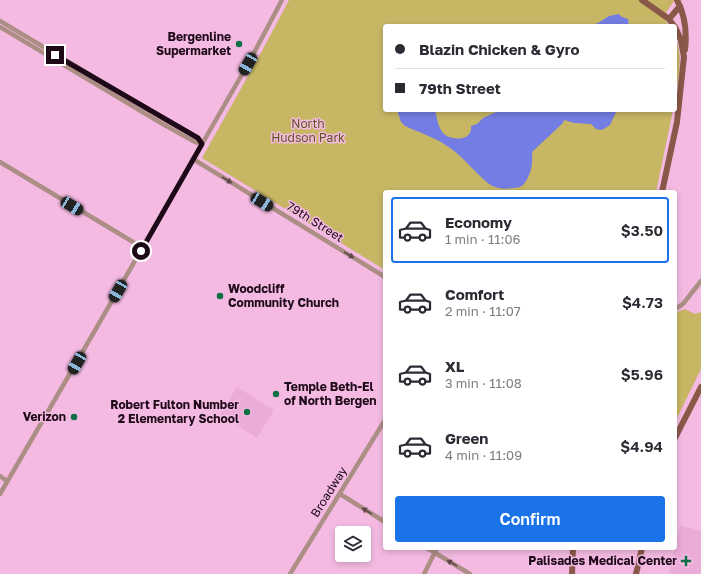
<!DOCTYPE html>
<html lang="en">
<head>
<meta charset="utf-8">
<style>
  body { margin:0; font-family:"Golos Text",sans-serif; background:#f2f2f3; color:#2b2b33; height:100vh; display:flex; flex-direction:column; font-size:15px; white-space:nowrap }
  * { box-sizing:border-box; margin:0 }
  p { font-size:13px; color:#7c7c81 }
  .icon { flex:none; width:22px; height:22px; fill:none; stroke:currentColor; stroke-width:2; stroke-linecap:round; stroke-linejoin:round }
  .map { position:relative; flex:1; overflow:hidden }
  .panel { position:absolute; left:383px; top:190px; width:294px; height:360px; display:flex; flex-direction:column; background:#fff; border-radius:4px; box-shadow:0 2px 6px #0003 }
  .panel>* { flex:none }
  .hud { position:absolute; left:383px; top:24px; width:294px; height:88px; border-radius:4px; box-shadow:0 2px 6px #0003; display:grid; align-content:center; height:88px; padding:0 12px; background:#fff }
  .controls { position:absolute; left:335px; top:526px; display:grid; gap:8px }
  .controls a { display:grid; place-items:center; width:36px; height:36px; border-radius:4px; background:#fff; box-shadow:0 2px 6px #0003; font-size:20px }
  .end { position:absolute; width:18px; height:18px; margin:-9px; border:5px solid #1d0918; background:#fff; box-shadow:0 0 0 2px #fff }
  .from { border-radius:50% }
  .car { position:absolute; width:12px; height:24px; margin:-12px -6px; border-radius:5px; box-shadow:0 0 3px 1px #0007; background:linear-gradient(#222 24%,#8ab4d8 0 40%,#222 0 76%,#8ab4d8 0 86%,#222 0) }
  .hud b { display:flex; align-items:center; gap:14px; height:38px; font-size:15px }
  .hud b+b { border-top:1px solid #e1e1e2 }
  .hud i { width:10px; height:10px; background:#2b2b33 }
  ul { padding:7px 0 0; list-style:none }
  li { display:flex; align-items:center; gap:12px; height:66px; margin:0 8px 6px; padding:0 4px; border:2px solid transparent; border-radius:4px }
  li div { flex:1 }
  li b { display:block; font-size:15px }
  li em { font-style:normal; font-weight:600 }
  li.on { border-color:#1a73e8 }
  li>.icon { width:36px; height:36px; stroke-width:1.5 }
  .primary-button { display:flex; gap:8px; margin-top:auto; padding:8px 12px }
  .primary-button a { flex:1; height:46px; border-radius:4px; background:#1a73e8; color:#fff; font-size:16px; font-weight:600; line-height:46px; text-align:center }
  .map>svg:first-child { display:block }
  .built { fill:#ebacd8 }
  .green { fill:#c7b664 }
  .water { fill:#747de3 }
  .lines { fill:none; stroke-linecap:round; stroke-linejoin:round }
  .minor { stroke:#ac8e85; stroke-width:4.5 }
  .major { stroke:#8a5849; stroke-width:6 }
  .oneway { fill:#5d4549 }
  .route { stroke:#1d0918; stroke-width:5 }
  .poi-dot { fill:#0f6f45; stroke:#f4bae2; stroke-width:1.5 }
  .labels { text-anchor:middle; stroke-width:3; stroke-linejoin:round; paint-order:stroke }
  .poi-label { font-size:12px; font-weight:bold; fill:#1d0918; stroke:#f4bae2; text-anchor:end }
  .park-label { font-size:12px; fill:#605520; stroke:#f4bae2 }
  .street-label { font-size:12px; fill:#1d0918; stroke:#f4bae2 }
</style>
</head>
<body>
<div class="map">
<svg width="701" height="574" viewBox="0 0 701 574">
  <rect width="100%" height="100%" fill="#f4bae2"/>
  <!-- built -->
  <path class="built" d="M237,387L274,410L257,438L220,414Z
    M680,525L701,531V574H669Z"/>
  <!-- green -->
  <path class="green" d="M289,0H673L674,1L663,17L669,26H385V110H673L656,192H385V270L202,158L262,51Z
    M675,37C684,57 678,79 675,100Z
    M685,309L695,314L701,312V369L675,422V313Z"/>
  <!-- water -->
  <path class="water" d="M619,14L622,17L628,19L629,26H589L598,23L609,16Z
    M397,110H435C437,118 438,128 444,134C452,141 473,141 471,126L477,124L483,118L496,112V110H617L610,125L602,130L596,129L591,124L574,123L564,120L563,123L532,152C533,164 531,175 524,184C521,187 517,188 513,188C493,191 487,183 474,170C466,162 457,152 447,146C436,138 418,132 405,126L401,122Z"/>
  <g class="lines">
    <!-- minor -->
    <path class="minor" d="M0,21L164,119L198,138L202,144
      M0,27L161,123L195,142L202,144
      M193,159L385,277
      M0,162L143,248
      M675,309L683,304L701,281
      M0,476L7,481
      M0,494L90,339L248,64L282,0
      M340,494L385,522
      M427,548L470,574
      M290,574L385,420
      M424,574L437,548"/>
    <!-- major -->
    <path class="major" d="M642,0L669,19L674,26
      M677,0C685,15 687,33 685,50
      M669,19L680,6
      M662,192L677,122L684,57L681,40L675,27
      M675,438L701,387
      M572,574L573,548
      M636,574L642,548"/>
  </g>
  <!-- one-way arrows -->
  <defs><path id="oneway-solid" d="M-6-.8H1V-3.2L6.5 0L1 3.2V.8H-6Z"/></defs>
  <g class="oneway">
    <use href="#oneway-solid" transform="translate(227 180) rotate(32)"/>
    <use href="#oneway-solid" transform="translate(349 255) rotate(31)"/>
    <use href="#oneway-solid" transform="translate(367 511) rotate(-148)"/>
    <use href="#oneway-solid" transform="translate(452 563) rotate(-149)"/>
  </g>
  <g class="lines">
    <!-- route -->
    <path class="route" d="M55,55L198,138L202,144L141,251"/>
  </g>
  <!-- markers -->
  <g class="poi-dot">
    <circle cx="239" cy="44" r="4"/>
    <circle cx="220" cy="296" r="4"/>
    <circle cx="276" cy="394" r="4"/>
    <circle cx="247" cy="412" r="4"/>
    <circle cx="74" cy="417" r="4"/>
    <path d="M684 555h4v4h4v4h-4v4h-4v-4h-4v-4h4z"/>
  </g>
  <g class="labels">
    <!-- poi labels -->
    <g class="poi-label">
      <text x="231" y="41">Bergenline<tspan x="231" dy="14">Supermarket</tspan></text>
      <text x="228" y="293" text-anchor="start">Woodcliff<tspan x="228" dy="14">Community Church</tspan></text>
      <text x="284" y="391" text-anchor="start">Temple Beth-El<tspan x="284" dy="14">of North Bergen</tspan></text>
      <text x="239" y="409">Robert Fulton Number<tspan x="239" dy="14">2 Elementary School</tspan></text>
      <text x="66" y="421">Verizon</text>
      <text x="677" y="565">Palisades Medical Center</text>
    </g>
    <!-- park labels -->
    <g class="park-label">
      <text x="308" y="128">North<tspan x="308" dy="14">Hudson Park</tspan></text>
    </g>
    <!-- street labels -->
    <g class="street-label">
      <text transform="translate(315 222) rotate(32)" y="4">79th Street</text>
      <text transform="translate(329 492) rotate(-58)" y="4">Broadway</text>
    </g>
  </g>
</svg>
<div class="controls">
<a><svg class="icon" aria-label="layers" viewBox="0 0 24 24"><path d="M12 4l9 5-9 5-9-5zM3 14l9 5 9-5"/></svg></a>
</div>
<i class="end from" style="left:141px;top:251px"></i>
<i class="end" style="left:55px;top:55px"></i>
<i class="car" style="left:248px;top:64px;rotate:210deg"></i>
<i class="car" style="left:262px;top:202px;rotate:122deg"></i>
<i class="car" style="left:72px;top:206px;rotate:121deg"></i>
<i class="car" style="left:118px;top:291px;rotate:210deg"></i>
<i class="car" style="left:77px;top:363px;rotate:210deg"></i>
<div class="hud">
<b><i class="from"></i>Blazin Chicken &amp; Gyro</b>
<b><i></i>79th Street</b>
</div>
<section class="panel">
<ul>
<li class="on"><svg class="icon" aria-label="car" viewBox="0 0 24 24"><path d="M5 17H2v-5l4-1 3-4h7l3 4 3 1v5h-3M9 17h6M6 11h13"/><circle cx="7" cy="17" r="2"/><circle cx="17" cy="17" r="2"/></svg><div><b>Economy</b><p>1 min · 11:06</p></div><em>$3.50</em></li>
<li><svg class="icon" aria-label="car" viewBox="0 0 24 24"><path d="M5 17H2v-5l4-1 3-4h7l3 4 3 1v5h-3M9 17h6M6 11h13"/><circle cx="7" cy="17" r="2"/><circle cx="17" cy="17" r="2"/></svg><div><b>Comfort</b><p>2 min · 11:07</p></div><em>$4.73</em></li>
<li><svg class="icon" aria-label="car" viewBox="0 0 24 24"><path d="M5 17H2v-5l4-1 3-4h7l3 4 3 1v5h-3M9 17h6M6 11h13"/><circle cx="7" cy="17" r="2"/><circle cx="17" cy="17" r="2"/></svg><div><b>XL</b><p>3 min · 11:08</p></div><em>$5.96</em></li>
<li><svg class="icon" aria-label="car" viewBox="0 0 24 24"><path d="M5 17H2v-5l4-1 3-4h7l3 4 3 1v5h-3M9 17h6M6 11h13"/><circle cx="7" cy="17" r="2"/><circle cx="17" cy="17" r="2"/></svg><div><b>Green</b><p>4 min · 11:09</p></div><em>$4.94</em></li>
</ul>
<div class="primary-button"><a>Confirm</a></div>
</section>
</div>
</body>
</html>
